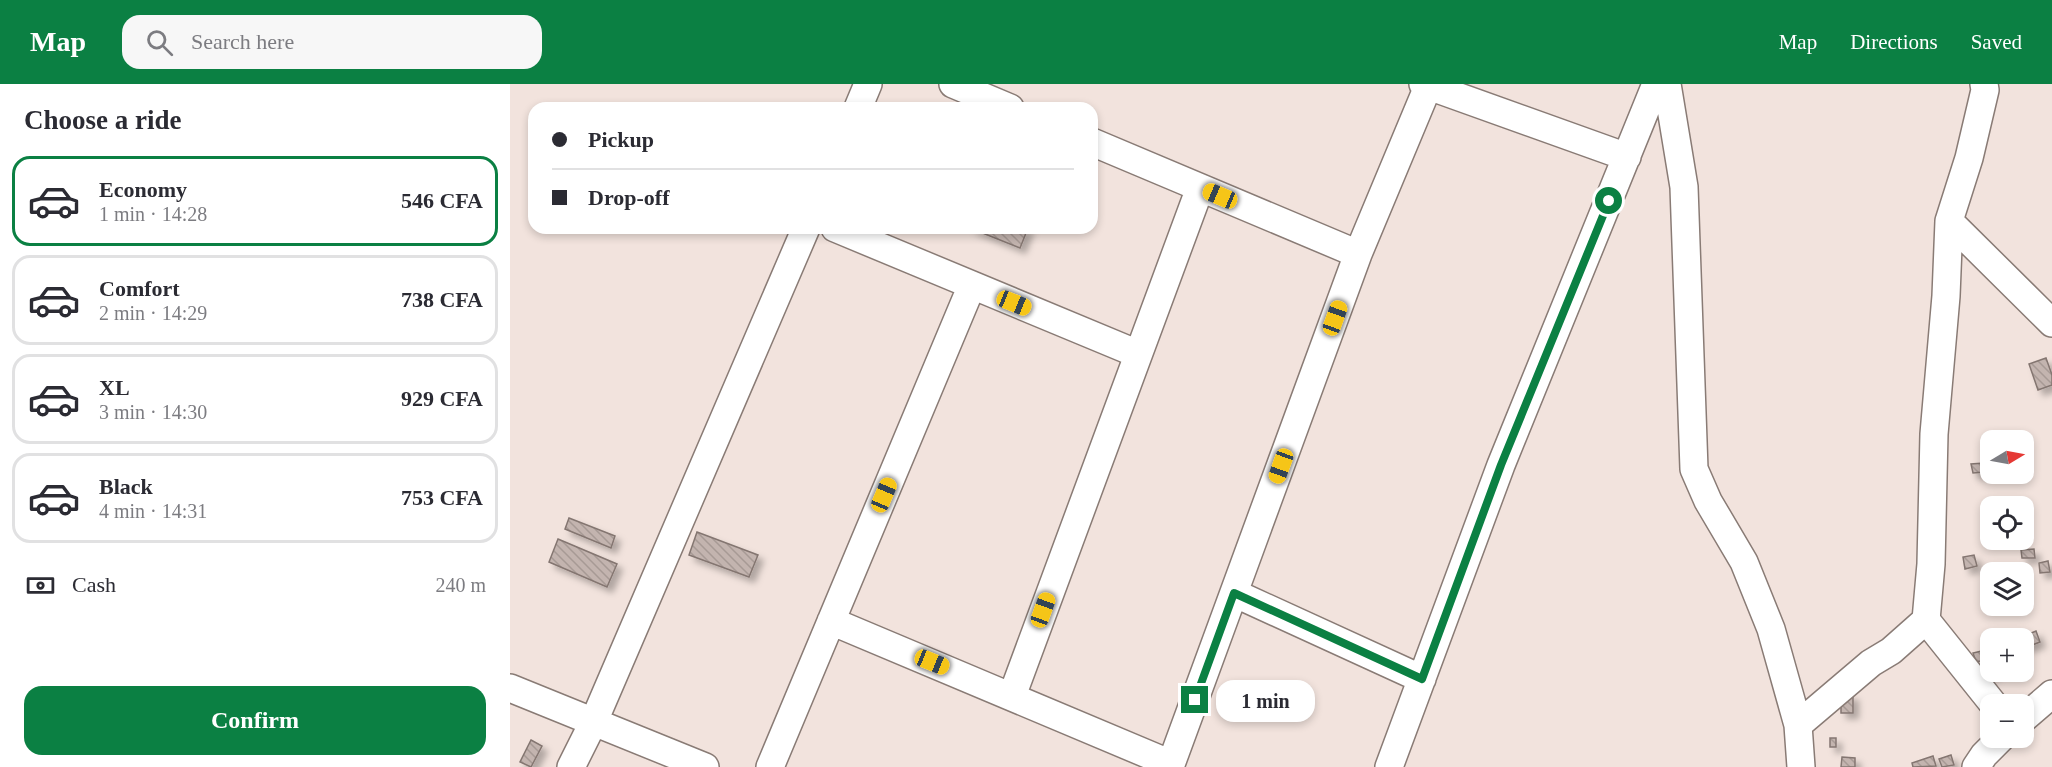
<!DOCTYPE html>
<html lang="en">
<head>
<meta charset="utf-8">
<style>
  body { margin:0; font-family:Georgia,serif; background:#f7f7f7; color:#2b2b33; height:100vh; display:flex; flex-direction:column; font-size:22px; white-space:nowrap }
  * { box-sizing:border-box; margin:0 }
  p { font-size:20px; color:#7c7c81 }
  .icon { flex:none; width:33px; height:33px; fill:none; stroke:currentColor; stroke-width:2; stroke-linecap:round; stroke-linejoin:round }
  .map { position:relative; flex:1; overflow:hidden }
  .sheet { display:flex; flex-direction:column; background:#fff; width:510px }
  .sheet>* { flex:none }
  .guide { position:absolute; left:18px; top:18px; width:570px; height:132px; border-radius:18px; box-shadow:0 3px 9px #0003; display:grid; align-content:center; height:132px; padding:0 24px; background:#fff }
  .needle { width:39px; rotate:80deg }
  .tools { position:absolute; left:1470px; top:346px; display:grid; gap:12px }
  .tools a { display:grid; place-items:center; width:54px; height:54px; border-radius:12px; background:#fff; box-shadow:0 3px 9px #0003; font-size:30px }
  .end { position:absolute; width:27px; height:27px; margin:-14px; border:8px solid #0b8043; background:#fff; box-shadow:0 0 0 3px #fff }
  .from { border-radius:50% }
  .bubble { position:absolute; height:42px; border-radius:18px; background:#fff; box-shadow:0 3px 9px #0003; font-size:20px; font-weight:700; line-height:42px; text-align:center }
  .car { position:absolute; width:18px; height:36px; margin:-18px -9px; border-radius:8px; box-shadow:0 0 4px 2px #0007; background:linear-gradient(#f5c518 24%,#345 0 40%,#f5c518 0 76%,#345 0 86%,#f5c518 0) }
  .guide b { display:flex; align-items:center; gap:21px; height:57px; font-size:22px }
  .guide b+b { border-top:2px solid #e1e1e2 }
  .guide i { width:15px; height:15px; background:#2b2b33 }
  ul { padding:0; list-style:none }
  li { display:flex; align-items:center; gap:18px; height:90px; margin:0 12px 9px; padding:0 12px; border:3px solid #e1e1e2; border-radius:18px }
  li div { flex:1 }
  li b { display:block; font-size:22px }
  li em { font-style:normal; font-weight:700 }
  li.on { border-color:#0b8043 }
  li>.icon { width:54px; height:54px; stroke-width:1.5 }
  h2 { padding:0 24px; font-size:27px; line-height:72px }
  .pay { display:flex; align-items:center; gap:15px; height:66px; padding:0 24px; font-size:22px }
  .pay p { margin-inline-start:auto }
  .cta { display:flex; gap:12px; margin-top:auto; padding:12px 24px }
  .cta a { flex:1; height:69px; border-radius:18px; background:#0b8043; color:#fff; font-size:24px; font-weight:700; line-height:69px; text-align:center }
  header { display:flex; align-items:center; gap:36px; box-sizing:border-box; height:84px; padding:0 30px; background:#0b8043; color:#fff }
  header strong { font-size:28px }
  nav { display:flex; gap:33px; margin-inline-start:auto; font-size:21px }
  .search { width:420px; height:54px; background:#f7f7f7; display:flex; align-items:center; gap:15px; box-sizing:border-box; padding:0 21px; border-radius:18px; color:#7c7c81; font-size:22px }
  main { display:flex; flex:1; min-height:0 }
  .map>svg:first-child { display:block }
  .building { fill:url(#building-back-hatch); stroke:#847671; stroke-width:1.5; filter:url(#shadow) }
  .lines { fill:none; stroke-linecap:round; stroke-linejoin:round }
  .minor-casing { stroke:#897b75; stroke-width:30 }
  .minor { stroke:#fff; stroke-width:27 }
  .route { stroke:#0b8043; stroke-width:8 }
</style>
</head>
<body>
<header>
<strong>Map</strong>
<div class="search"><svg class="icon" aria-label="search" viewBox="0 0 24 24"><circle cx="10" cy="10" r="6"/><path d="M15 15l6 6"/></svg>Search here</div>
<nav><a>Map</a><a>Directions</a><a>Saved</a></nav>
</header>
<main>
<section class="sheet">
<h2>Choose a ride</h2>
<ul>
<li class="on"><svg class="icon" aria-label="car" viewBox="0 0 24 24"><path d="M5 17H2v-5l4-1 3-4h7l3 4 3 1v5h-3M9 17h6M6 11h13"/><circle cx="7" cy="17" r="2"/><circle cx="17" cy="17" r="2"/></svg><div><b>Economy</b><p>1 min · 14:28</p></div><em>546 CFA</em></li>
<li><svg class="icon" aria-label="car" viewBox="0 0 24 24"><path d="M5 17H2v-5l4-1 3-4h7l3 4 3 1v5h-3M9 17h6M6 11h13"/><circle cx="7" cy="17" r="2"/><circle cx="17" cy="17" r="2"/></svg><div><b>Comfort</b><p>2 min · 14:29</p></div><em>738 CFA</em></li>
<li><svg class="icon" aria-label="car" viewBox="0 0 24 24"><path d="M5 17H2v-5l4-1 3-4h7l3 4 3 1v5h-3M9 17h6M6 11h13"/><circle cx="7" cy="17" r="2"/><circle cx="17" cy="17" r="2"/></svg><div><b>XL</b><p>3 min · 14:30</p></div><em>929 CFA</em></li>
<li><svg class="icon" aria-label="car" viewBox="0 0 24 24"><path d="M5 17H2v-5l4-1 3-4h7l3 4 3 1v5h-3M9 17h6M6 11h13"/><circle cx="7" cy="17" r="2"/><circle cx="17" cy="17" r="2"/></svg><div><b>Black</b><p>4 min · 14:31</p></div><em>753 CFA</em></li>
</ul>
<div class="pay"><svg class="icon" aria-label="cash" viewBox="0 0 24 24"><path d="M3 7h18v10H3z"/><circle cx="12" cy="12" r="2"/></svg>Cash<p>240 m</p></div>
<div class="cta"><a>Confirm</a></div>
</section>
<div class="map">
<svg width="1542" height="683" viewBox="0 0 1542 683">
  <defs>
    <pattern id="building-back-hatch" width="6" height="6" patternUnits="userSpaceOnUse" patternTransform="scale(1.5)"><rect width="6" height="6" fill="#c3b4af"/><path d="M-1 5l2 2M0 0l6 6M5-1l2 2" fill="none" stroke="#a79a95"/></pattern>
    <filter id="shadow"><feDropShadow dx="5.5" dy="5.5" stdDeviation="3" flood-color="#0004"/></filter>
  </defs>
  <rect width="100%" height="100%" fill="#f2e3dd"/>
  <!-- building -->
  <path class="building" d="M460,144H518L510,164Z
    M1536,274L1542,291V301L1528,306L1519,280Z
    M1474,379L1475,388L1463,389L1461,380Z
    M59,434L105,452L101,464L55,445Z
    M187,448L248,471L239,493L179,471Z
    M48,455L107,480L97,503L39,478Z
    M1524,465L1525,474H1512L1511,466Z
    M1464,471L1467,482L1455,485L1453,473Z
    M1538,477L1540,488L1530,489L1529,479Z
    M1526,547L1530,558L1517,563L1512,553Z
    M1480,565V575L1466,578L1463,569Z
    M1480,580V588L1484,590L1476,592L1473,581Z
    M1331,611H1343V629H1331Z
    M1320,654H1326V663H1320Z
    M21,656L32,662L21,683L10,678Z
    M1441,671L1444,681L1432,683L1429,675Z
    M1423,672L1426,682L1403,683L1402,679Z
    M1332,673L1345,674V683H1331Z"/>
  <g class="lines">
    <defs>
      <path id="minor" d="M443,0L500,24
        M913,0L1117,73
        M1157,0L1174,103L1184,385L1198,417L1234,478L1261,545L1288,641L1291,683
        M348,24L358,0
        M582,58L848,170
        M1439,137L1542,239
        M325,144L628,270
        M724,509L912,595
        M1416,536L1484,621
        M321,537L661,680
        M0,604L195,683
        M502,612L690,104
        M1514,634L1542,610
        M1288,641L1361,579L1381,567L1416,536L1421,480L1424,350L1436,212L1439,137L1459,74L1475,6L1474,0
        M61,683L84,637L296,144
        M260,683L462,201
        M660,683L848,170L919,0
        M879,683L991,381L1146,0
        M1466,683L1474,671L1491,654"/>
    </defs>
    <!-- minor casing -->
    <use href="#minor" class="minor-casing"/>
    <!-- minor -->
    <use href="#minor" class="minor"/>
  </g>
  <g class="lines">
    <!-- route -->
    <path class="route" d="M685,616L724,509L912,595L991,381L1099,117"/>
  </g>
</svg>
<div class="tools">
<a><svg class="needle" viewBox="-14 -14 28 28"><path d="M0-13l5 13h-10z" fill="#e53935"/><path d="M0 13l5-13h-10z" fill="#7c7c81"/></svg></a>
<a><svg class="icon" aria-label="locate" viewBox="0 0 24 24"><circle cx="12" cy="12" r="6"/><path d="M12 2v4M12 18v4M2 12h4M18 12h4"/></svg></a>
<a><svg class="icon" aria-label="layers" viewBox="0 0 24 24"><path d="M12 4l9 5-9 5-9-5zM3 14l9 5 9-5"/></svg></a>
<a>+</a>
<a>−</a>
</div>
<i class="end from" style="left:1099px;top:117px"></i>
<i class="end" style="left:685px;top:616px"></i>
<div class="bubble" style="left:706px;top:596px;width:99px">1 min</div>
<i class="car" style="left:710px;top:112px;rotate:293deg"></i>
<i class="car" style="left:504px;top:219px;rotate:112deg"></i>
<i class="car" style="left:825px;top:234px;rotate:20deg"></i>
<i class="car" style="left:771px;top:382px;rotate:200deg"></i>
<i class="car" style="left:374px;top:411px;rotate:23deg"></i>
<i class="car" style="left:533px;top:526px;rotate:20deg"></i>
<i class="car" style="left:422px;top:578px;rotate:112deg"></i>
<div class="guide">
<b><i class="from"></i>Pickup</b>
<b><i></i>Drop-off</b>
</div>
</div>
</main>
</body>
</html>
